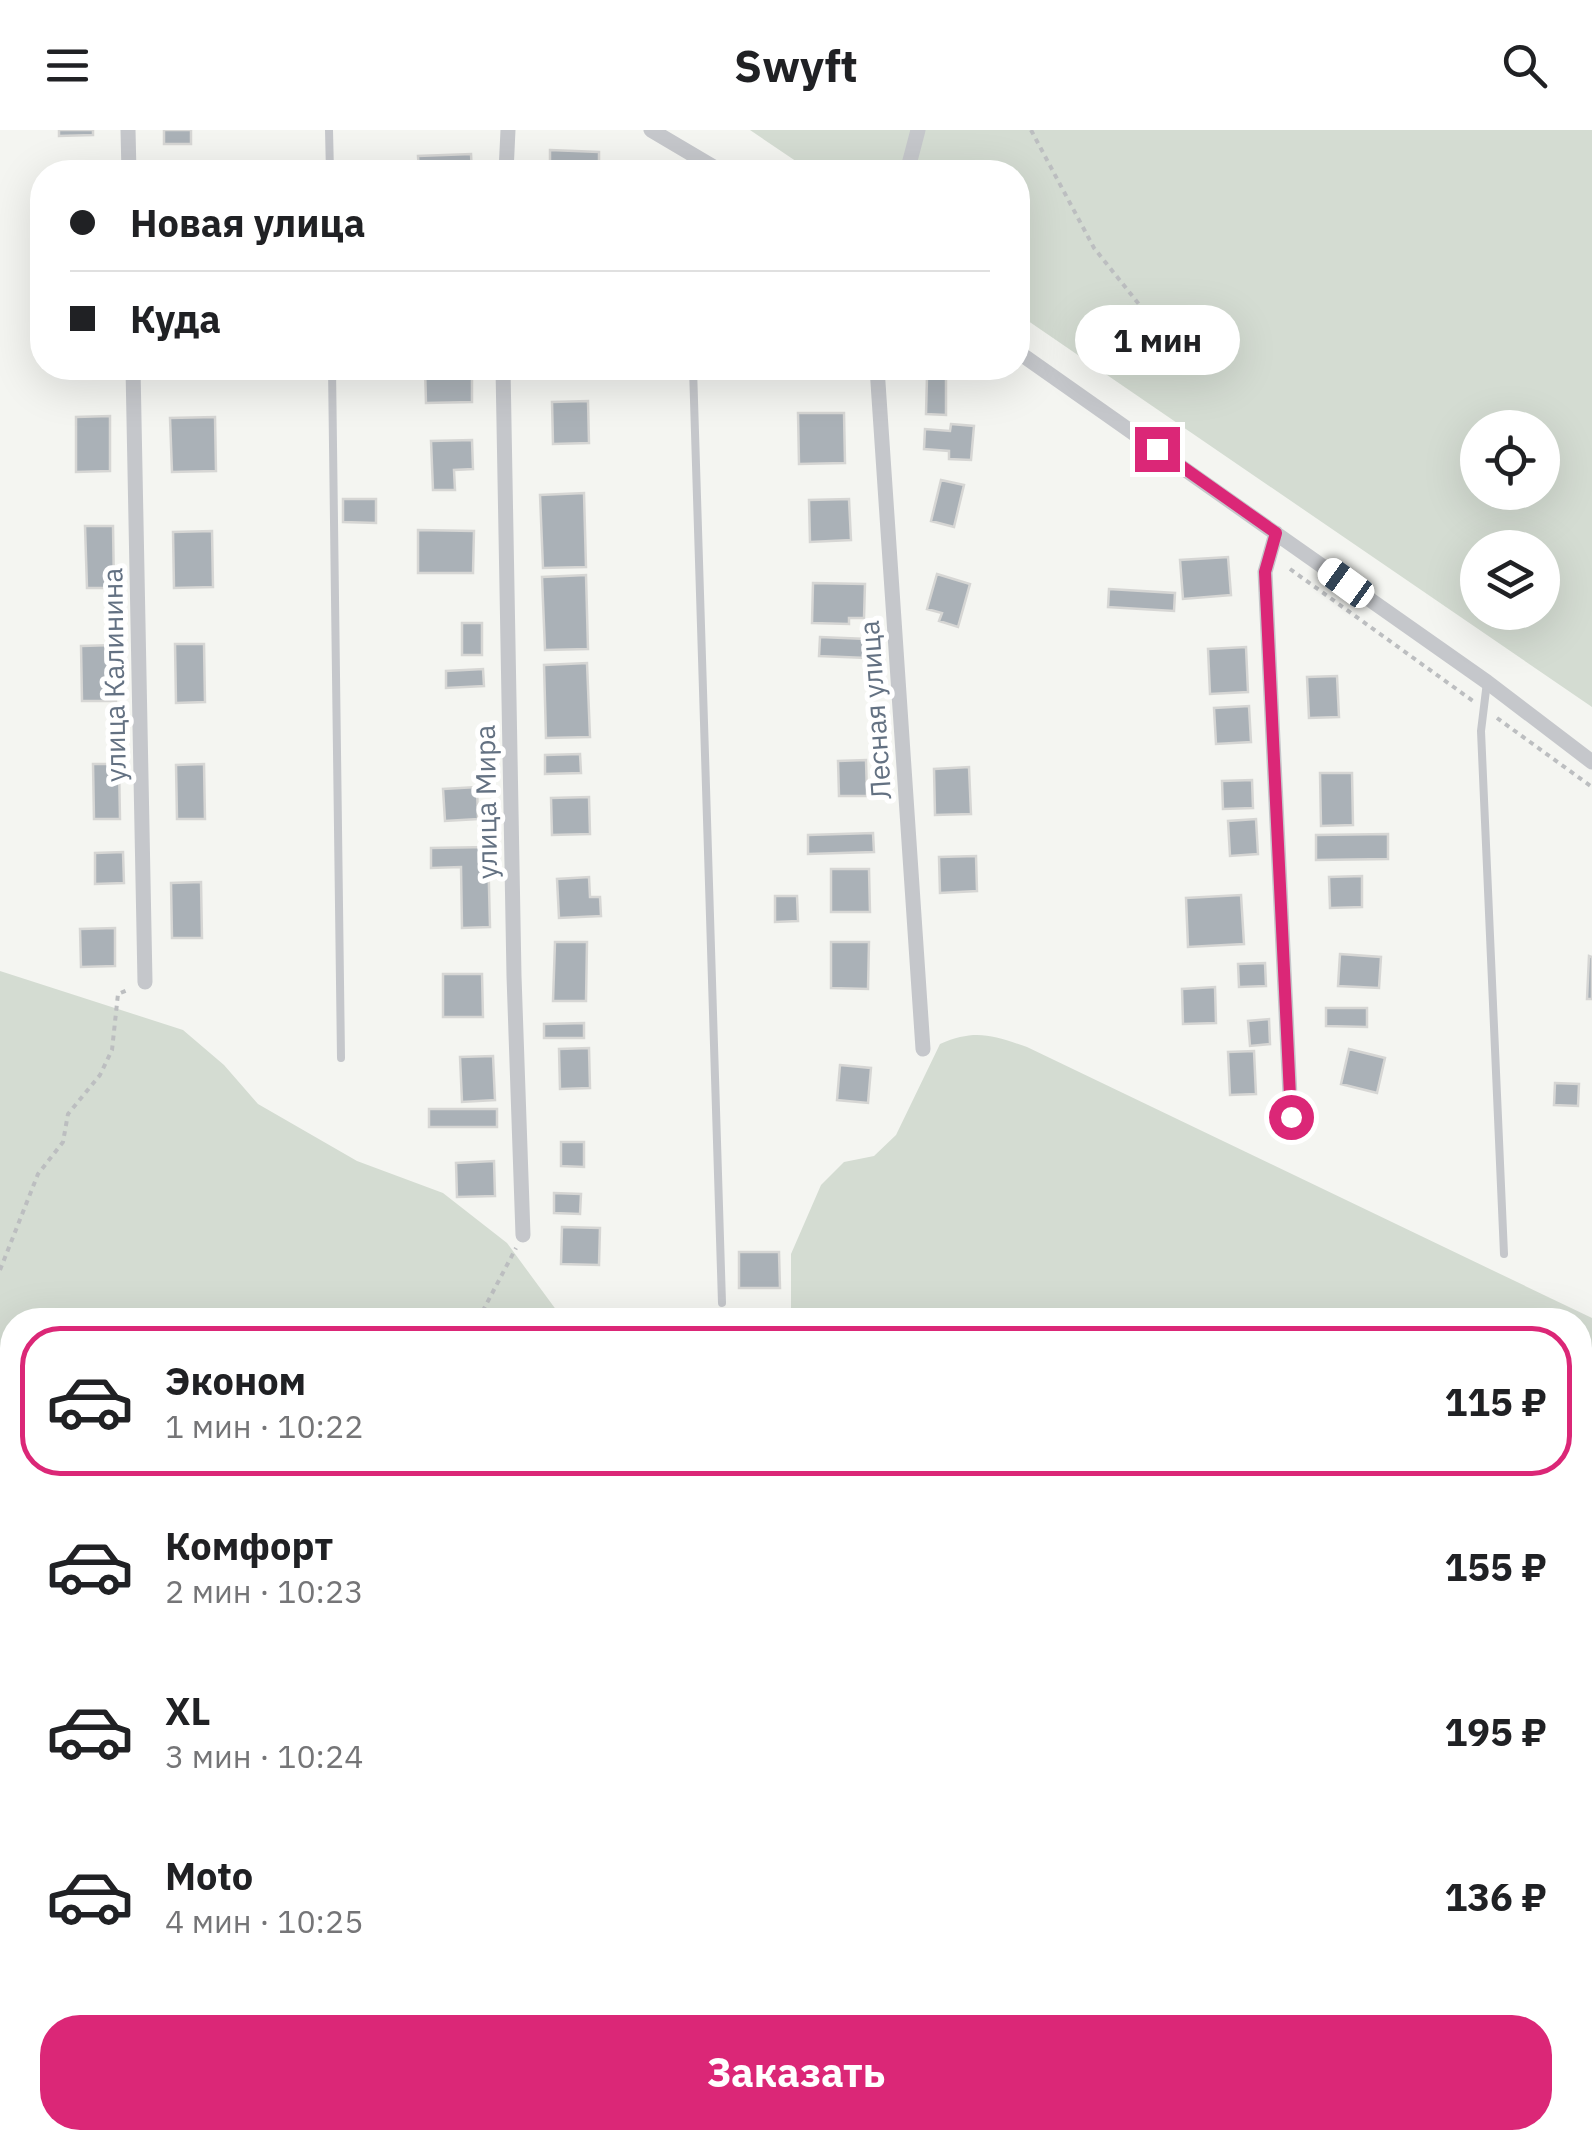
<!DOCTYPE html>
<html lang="ru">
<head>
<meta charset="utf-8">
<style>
  body { margin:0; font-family:"IBM Plex Sans",sans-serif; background:#f2f2f2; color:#202124; height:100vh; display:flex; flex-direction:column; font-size:38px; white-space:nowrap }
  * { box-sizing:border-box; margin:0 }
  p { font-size:32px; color:#757577 }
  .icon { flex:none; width:55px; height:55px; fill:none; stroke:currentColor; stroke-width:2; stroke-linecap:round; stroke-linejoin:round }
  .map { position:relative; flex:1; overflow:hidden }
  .side { position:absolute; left:0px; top:1178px; width:1592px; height:842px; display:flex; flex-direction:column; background:#fff; border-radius:40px 40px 0 0; box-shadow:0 10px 40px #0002 }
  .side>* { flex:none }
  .banner { position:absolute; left:30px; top:30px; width:1000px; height:220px; border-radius:40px; box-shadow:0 10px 40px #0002; display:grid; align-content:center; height:220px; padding:0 40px; background:#fff }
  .controls { position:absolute; left:1460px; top:280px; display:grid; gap:20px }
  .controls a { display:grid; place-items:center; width:100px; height:100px; border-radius:50%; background:#fff; box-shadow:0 10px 40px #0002; font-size:50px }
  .end { position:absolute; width:45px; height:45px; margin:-22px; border:12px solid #db2777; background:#fff; box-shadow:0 0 0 5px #fff }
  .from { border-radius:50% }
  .bubble { position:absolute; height:70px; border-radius:35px; background:#fff; box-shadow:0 10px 40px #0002; font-size:32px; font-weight:800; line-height:70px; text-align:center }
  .car { position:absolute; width:30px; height:60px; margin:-30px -15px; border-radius:12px; box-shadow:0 0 8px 2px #0007; background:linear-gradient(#fff 24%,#345 0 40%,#fff 0 76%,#345 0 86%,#fff 0) }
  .banner b { display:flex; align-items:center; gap:35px; height:95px; font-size:38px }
  .banner b+b { border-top:2px solid #e0e0e0 }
  .banner i { width:25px; height:25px; background:#202124 }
  ul { padding:18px 0 0; list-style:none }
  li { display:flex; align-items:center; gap:30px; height:150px; margin:0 20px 15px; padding:0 20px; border:5px solid transparent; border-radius:40px }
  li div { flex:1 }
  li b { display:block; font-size:38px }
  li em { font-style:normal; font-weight:800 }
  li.current { border-color:#db2777 }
  li>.icon { width:90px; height:90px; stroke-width:1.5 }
  .button { display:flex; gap:20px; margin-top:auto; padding:20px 40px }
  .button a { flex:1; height:115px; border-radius:40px; background:#db2777; color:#fff; font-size:40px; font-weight:800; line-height:115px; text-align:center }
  header { display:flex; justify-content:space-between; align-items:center; height:130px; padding:0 40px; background:#fff; font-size:45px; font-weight:800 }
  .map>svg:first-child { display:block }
  .green { fill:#d4dcd2; fill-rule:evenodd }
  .building { fill:#aab1b7; stroke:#d6d6d4; stroke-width:2.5 }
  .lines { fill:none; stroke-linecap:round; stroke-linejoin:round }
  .path { stroke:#bcbec0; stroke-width:4; stroke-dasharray:5 5; stroke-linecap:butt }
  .service { stroke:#c5c7cb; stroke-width:8 }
  .minor { stroke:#c5c7cb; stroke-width:15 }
  .route { stroke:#db2777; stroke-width:12 }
  .labels { text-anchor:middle; stroke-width:10; stroke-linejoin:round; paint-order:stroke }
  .street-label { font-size:28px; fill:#637182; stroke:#fff }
</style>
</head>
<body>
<header><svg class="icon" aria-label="menu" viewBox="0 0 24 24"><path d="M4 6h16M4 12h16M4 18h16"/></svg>Swyft<svg class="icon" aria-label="search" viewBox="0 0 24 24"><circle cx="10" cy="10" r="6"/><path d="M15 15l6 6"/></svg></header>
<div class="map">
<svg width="1592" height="2019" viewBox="0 0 1592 2019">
  <rect width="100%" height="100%" fill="#f4f5f1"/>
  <!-- green -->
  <path class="green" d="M750,0H1592V577L1018,184V42H812ZM1478,298H1542V362H1478ZM1478,418H1542V482H1478Z
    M0,841L183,900L224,935L258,974L357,1031L443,1063L507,1113L557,1181L791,1186V1124L821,1055L844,1032L874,1026L896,1005L940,914C975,899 992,905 1027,917L1592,1188V1508L1580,1537V1190H12V2008H1313L1306,2019H0Z"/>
  <!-- building -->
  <path class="building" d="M59,0H93V5L59,6Z
    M164,0H191V14H164Z
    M550,20L599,22V39L550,37Z
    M471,24L472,42H419L418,26Z
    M425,238H472V272L426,273Z
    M566,238H604V243L566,245Z
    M927,247L946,248V285L926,284Z
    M588,271L589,313L553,314L552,272Z
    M798,283H844L845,333L799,334Z
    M110,286V341L76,342V287Z
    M215,287L216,341L172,342L170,288Z
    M951,294L974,296L971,330L949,329V321L924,319L925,299L950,301Z
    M472,310L473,339L454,340L455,360H433L431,311Z
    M941,350L964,355L954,397L931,391Z
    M584,363L586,437L543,438L540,365Z
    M343,369H376V393L343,392Z
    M849,369L851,410L810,412L809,370Z
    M85,396H113L114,458H87Z
    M418,400L474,401L473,443H418Z
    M212,401L213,457L174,458L173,402Z
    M1228,427L1231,465L1183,469L1180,430Z
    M937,444L970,454L958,497L939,491L942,483L927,479Z
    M586,445L588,519L545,520L542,447Z
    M813,453L865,454L864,488H849V494L812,493Z
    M1109,459L1175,463L1174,481L1108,477Z
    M462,493H482V525H462Z
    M820,507L867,509V528L819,526Z
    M175,514H204L205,572L176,573Z
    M115,515L116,571H82L81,516Z
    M1246,517L1248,562L1210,564L1208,519Z
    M587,533L590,607L546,608L544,535Z
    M483,539L484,556L446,558V541Z
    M1337,546L1339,587L1309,588L1307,547Z
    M1249,576L1251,612L1216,614L1214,578Z
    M580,624L581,643L545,644V625Z
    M866,630L867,666H839L838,631Z
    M93,634H119L120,689H94Z
    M204,634L205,689H177L176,635Z
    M969,637L971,684L935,685L934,639Z
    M1320,643H1352L1353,695L1321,696Z
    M1252,650L1253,678L1223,679L1222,651Z
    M477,657L478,689L445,691L443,659Z
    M589,667L590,704L552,705L551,668Z
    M1256,689L1258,724L1230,726L1228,691Z
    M873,703L874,722L808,724V705Z
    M1388,704V729L1316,730V705Z
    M488,717L490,797L462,798L461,737L431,738V718Z
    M123,722L124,753L95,754V723Z
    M976,726L977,761L940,763L939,727Z
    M831,739H869L870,782H831Z
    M1362,746V777L1330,778L1329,747Z
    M589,747L590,767H600L601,786L559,788L557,749Z
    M201,752L202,808H172L171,753Z
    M1241,765L1244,814L1188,817L1186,768Z
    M775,766H797L798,791L775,792Z
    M115,798V836L81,837L80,799Z
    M555,812H587L586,871H553Z
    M831,812H869L868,859L831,858Z
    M1340,824L1381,827L1379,858L1338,856Z
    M1589,826L1592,827V869H1587Z
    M1265,833L1266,856L1239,857L1238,834Z
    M443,844H482L483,887H443Z
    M1215,857L1216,893L1183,894L1182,859Z
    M1326,878H1367V897L1326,896Z
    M1269,889L1270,914L1250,916L1248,891Z
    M584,893V908H544V894Z
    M589,918L590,958L560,959L559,919Z
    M1349,919L1385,928L1377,963L1341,954Z
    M1254,921L1256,964L1230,965L1228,922Z
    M493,926L495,970L462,972L460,927Z
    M840,935L871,938L868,973L837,970Z
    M1555,953L1579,954L1578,976L1554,975Z
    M429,979H497V997H429Z
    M561,1012H584V1037L561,1036Z
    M494,1031L495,1066L457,1067L456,1033Z
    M554,1063L581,1064L580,1084L554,1083Z
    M562,1097L600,1098L599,1135L561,1134Z
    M739,1122H779L780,1158H739Z"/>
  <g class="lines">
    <!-- path -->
    <path class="path" d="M1031,0L1094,118L1146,183
      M1290,439L1473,571
      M1497,588L1592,657
      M0,1140L38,1044L63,1012L68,984L100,945L112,920L118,864L130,859
      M478,1190L516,1118
      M0,1340L12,1351
      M904,2008L919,2019
      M543,2019L544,2008"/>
    <!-- service -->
    <path class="service" d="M329,0L330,42
      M332,238L341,928
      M693,238L722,1173
      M1487,552L1481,601L1504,1124"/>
    <!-- minor -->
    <path class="minor" d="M128,0L129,42
      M651,0L722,42
      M506,42L508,0
      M907,42L918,0
      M1018,222L1487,552L1592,632
      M133,238L145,852
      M503,238L514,846L523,1105
      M877,238L923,919
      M1276,403L1265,442L1291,987"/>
  </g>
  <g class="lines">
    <!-- route -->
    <path class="route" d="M1157,319L1276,403L1265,442L1291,987"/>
  </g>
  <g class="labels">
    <!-- street labels -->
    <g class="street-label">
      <text transform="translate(114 545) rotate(-91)" y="10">улица Калинина</text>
      <text transform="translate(875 580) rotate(-94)" y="10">Лесная улица</text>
      <text transform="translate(486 672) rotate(-91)" y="10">улица Мира</text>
    </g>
  </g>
</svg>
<div class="controls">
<a><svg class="icon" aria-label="locate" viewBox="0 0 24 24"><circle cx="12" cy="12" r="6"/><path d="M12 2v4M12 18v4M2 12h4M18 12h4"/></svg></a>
<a><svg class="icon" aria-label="layers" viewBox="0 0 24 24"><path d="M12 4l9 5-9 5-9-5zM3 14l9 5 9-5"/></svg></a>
</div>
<i class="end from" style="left:1291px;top:987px"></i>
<i class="end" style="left:1157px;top:319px"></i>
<div class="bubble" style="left:1075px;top:175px;width:165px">1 мин</div>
<i class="car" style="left:1346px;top:453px;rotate:306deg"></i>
<div class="banner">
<b><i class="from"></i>Новая улица</b>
<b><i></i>Куда</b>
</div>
<section class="side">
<ul>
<li class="current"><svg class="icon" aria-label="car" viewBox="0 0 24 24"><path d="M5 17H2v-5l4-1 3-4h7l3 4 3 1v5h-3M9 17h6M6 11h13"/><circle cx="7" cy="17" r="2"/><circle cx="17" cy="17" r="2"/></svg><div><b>Эконом</b><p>1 мин · 10:22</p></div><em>115 ₽</em></li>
<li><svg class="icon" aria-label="car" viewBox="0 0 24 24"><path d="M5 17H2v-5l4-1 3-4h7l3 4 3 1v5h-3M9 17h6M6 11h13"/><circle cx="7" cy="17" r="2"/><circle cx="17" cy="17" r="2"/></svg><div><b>Комфорт</b><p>2 мин · 10:23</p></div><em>155 ₽</em></li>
<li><svg class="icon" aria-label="car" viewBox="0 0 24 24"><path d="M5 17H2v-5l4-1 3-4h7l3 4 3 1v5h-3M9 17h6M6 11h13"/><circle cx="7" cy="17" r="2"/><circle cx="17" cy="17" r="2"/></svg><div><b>XL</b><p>3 мин · 10:24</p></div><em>195 ₽</em></li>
<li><svg class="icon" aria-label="car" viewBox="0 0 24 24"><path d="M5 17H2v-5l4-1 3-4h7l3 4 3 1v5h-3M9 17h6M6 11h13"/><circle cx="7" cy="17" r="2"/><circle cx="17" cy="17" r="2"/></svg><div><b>Moto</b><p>4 мин · 10:25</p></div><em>136 ₽</em></li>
</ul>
<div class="button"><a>Заказать</a></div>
</section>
</div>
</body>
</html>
